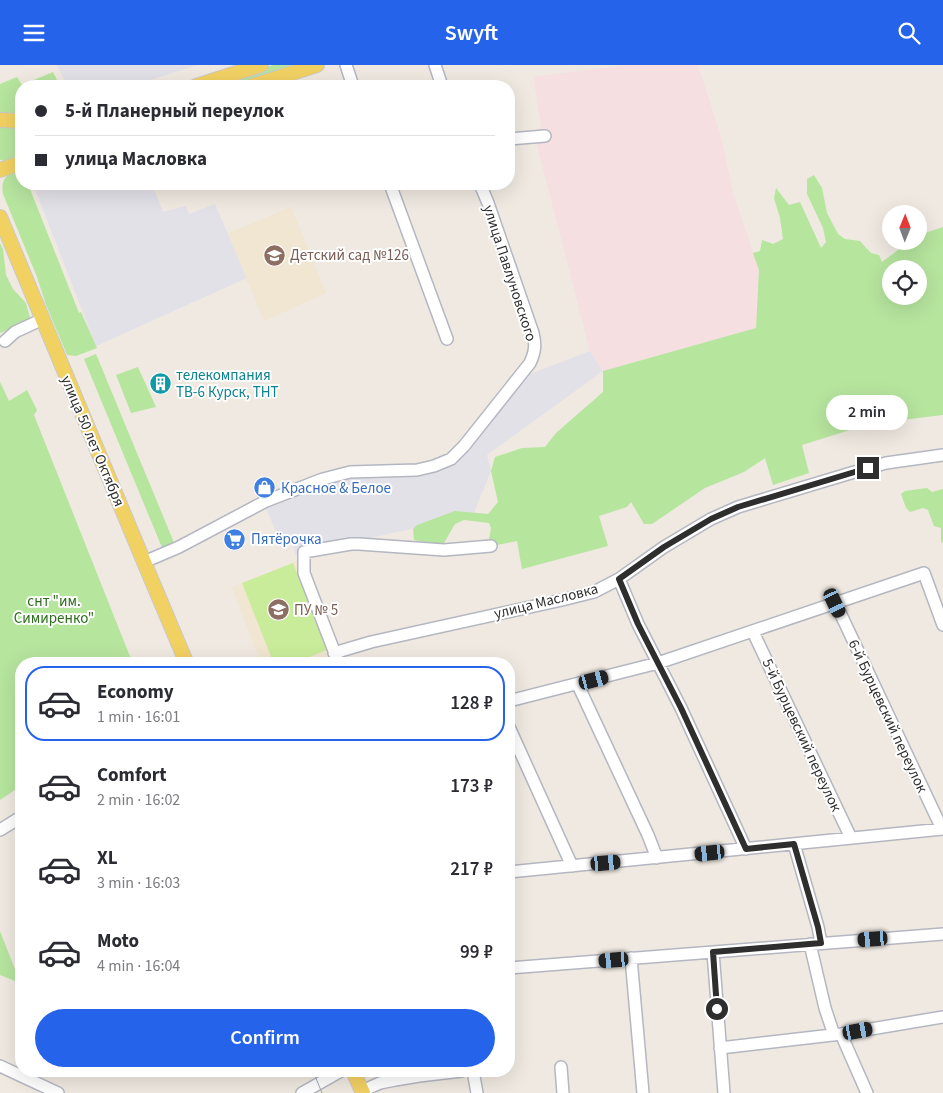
<!DOCTYPE html>
<html lang="en">
<head>
<meta charset="utf-8">
<style>
  body { margin:0; font-family:"Source Sans 3",sans-serif; background:#f7f7f7; color:#2b2b33; height:100vh; display:flex; flex-direction:column; font-size:19px; white-space:nowrap }
  * { box-sizing:border-box; margin:0 }
  p { font-size:16px; color:#7c7c81 }
  .icon { flex:none; width:28px; height:28px; fill:none; stroke:currentColor; stroke-width:2; stroke-linecap:round; stroke-linejoin:round }
  .map { position:relative; flex:1; overflow:hidden }
  .side { position:absolute; left:15px; top:592px; width:500px; height:420px; display:flex; flex-direction:column; background:#fff; border-radius:20px; box-shadow:0 5px 20px #0002 }
  .side>* { flex:none }
  .guide { position:absolute; left:15px; top:15px; width:500px; height:110px; border-radius:20px; box-shadow:0 5px 20px #0002; display:grid; align-content:center; height:110px; padding:0 20px; background:#fff }
  .needle { width:32px; rotate:1deg }
  .controls { position:absolute; left:882px; top:140px; display:grid; gap:10px }
  .controls a { display:grid; place-items:center; width:45px; height:45px; border-radius:50%; background:#fff; box-shadow:0 5px 20px #0002; font-size:25px }
  .end { position:absolute; width:22px; height:22px; margin:-11px; border:6px solid #2e2e2e; background:#fff; box-shadow:0 0 0 2px #fff }
  .from { border-radius:50% }
  .bubble { position:absolute; height:35px; border-radius:18px; background:#fff; box-shadow:0 5px 20px #0002; font-size:16px; font-weight:600; line-height:35px; text-align:center }
  .car { position:absolute; width:15px; height:30px; margin:-15px -8px; border-radius:6px; box-shadow:0 0 4px 1px #0007; background:linear-gradient(#222 24%,#8ab4d8 0 40%,#222 0 76%,#8ab4d8 0 86%,#222 0) }
  .guide b { display:flex; align-items:center; gap:18px; height:48px; font-size:19px }
  .guide b+b { border-top:1px solid #e1e1e2 }
  .guide i { width:12px; height:12px; background:#2b2b33 }
  ul { padding:9px 0 0; list-style:none }
  li { display:flex; align-items:center; gap:15px; height:75px; margin:0 10px 8px; padding:0 10px; border:2px solid transparent; border-radius:20px }
  li div { flex:1 }
  li b { display:block; font-size:19px }
  li em { font-style:normal; font-weight:600 }
  li.current { border-color:#2563eb }
  li>.icon { width:45px; height:45px; stroke-width:1.5 }
  .action { display:flex; gap:10px; margin-top:auto; padding:10px 20px }
  .action a { flex:1; height:58px; border-radius:30px; background:#2563eb; color:#fff; font-size:20px; font-weight:600; line-height:58px; text-align:center }
  header { display:flex; justify-content:space-between; align-items:center; height:65px; padding:0 20px; background:#2563eb; color:#fff; font-size:22px; font-weight:600 }
  .map>svg:first-child { display:block }
  .industrial { fill:#e3e1e8 }
  .education { fill:#f0e6d1 }
  .medical { fill:#f5dfe0 }
  .green { fill:#b6e59e; fill-rule:evenodd }
  .pitch { fill:#c9ec9a }
  .lines { fill:none; stroke-linecap:round; stroke-linejoin:round }
  .minor-casing { stroke:#b4b7c1; stroke-width:14 }
  .major-casing { stroke:#c9c9c9; stroke-width:16 }
  .minor { stroke:#fff; stroke-width:11 }
  .major { stroke:#f2d163; stroke-width:14 }
  .tram { stroke:#a3a6b8; stroke-width:1 }
  .route { stroke:#2e2e2e; stroke-width:6 }
  .labels { text-anchor:middle; stroke-width:4; stroke-linejoin:round; paint-order:stroke }
  .education-label { font-size:15px; fill:#785e54; stroke:#fff; text-anchor:start }
  .street-label { font-size:15px; fill:#2e2e2e; stroke:#fff }
  .culture-label { font-size:15px; fill:#0d838f; stroke:#fff; text-anchor:start }
  .shop-label { font-size:15px; fill:#366cbe; stroke:#fff; text-anchor:start }
  .park-label { font-size:15px; fill:#2c6e1b; stroke:#fff }
</style>
</head>
<body>
<header><svg class="icon" aria-label="menu" viewBox="0 0 24 24"><path d="M4 6h16M4 12h16M4 18h16"/></svg>Swyft<svg class="icon" aria-label="search" viewBox="0 0 24 24"><circle cx="10" cy="10" r="6"/><path d="M15 15l6 6"/></svg></header>
<div class="map">
<svg width="943" height="1028" viewBox="0 0 943 1028">
  <rect width="100%" height="100%" fill="#efe9e1"/>
  <!-- industrial -->
  <path class="industrial" d="M57,0H197L132,21H67Z
    M33,119H152L163,147L186,141L189,149L215,139L247,213L96,281Z
    M590,286L603,306L487,390L491,406L473,450L295,490L293,478L277,469L265,441L326,416L454,395L522,312Z"/>
  <!-- education -->
  <path class="education" d="M291,142L326,228L264,256L228,168Z
    M297,496L337,599H261L232,522Z"/>
  <!-- medical -->
  <path class="medical" d="M625,0H698L721,72L733,128L759,205L756,263L603,306L590,286L536,76L541,60L533,12Z"/>
  <!-- green -->
  <path class="green" d="M273,0H289L290,4L287,6L240,21H208Z
    M53,7L60,21H21V48H0V19L17,12L22,20Z
    M0,57L21,59V92L6,96L0,95Z
    M16,107L21,108V119H28L79,248L81,247L97,283L76,291L67,290L46,240L37,212L3,129C1,118 4,109 16,107Z
    M814,110L822,123L827,148L838,169L845,174L860,176L871,188L879,190L882,197L910,176H919V170L943,162V350L869,359L802,380L809,408L773,420L765,393L744,407L705,423L652,459H644L631,437L627,442L599,451L608,481L522,504L517,476L497,480L489,474L491,463L489,458L464,455L455,459L444,478L434,479L414,475L413,464L417,460L455,446L488,449L498,437L491,406L495,392L522,383L545,382L556,368L603,327V306L756,263L759,205L753,188L760,186L762,175L773,179L783,174L780,153L774,133L776,123L789,140L800,137L821,183L826,177L823,163L807,129V114ZM891,204H919V231H891Z
    M0,178L3,184L6,210L13,224L26,238L31,256L0,268Z
    M96,289L175,480L163,485L84,294Z
    M138,302L156,342L131,348L116,310Z
    M0,317L9,336L27,325L37,345L34,350L133,599H21V721L0,735Z
    M927,423L932,427L943,424V478L941,477V463L934,461L928,445L923,443L910,447L906,443L901,429L905,426Z
    M0,866L18,912L17,915L15,916L0,910Z"/>
  <!-- pitch -->
  <path class="pitch" d="M293,498L327,585L292,599H274L242,518Z"/>
  <g class="lines">
    <defs>
      <path id="minor" d="M346,0L353,21
        M435,0L442,21
        M509,74L545,71
        M390,119L447,274
        M5,276L15,267L43,254
        M144,497L179,482L266,436L323,414L350,407L417,405L434,401L451,394L464,381L530,298C535,287 536,280 533,268L488,138L480,119
        M619,514L638,559L681,643L746,784
        M835,537L942,764
        M753,567L851,773
        M334,588L371,577L562,535L594,527L619,514L664,482L711,454L738,442L851,408L886,398L943,390
        M339,599L304,508V487L351,479H359L444,485L491,481
        M578,620L648,770L657,793
        M509,636L658,598L924,508L943,560
        M509,662L572,801
        M0,765L21,752
        M794,779L818,862L821,878
        M509,807L943,764
        M810,879L825,943L834,970
        M713,887L724,1028
        M631,893L643,1028
        M509,903L943,869
        M841,969L867,1028
        M720,983L841,969L943,952
        M0,1001L58,1028
        M561,1002L563,1028
        M473,1006L477,1028
        M362,1026L380,1018L395,1015L419,1011L462,1006
        M302,1028L341,1006"/>
      <path id="major" d="M196,21L261,0
        M252,21L317,0
        M0,55L21,56
        M0,105L21,98
        M0,152L144,497L187,599
        M353,1006L363,1028"/>
    </defs>
    <!-- minor casing -->
    <use href="#minor" class="minor-casing"/>
    <!-- major casing -->
    <use href="#major" class="major-casing"/>
    <!-- minor -->
    <use href="#minor" class="minor"/>
    <!-- major -->
    <use href="#major" class="major"/>
    <!-- tram -->
    <path class="tram" d="M313,1006L322,1028"/>
  </g>
  <g class="lines">
    <!-- route -->
    <path class="route" d="M717,944L713,887L821,878L818,862L794,779L746,784L681,643L638,559L619,514L664,482L711,454L738,442L868,403"/>
  </g>
  <!-- icons -->
  <defs>
    <symbol id="school-disc" viewBox="-11 -11 22 22"><circle r="9.5" fill="#8d6e63" stroke="#fff"/><path d="M0-5L7-2L0 1L-7-2ZM-4 1L0 2.5L4 1V4Q0 6-4 4Z" fill="#fff"/></symbol>
    <symbol id="building-disc" viewBox="-11 -11 22 22"><circle r="9.5" fill="#0f9aa8" stroke="#fff"/><path d="M-4-6H4V6H1V3H-1V6H-4ZM-2.5-4.3h1.7v1.8h-1.7ZM.8-4.3h1.7v1.8H.8ZM-2.5-1h1.7V.8h-1.7ZM.8-1h1.7V.8H.8Z" fill="#fff"/></symbol>
    <symbol id="shop-disc" viewBox="-11 -11 22 22"><circle r="9.5" fill="#3f7fe0" stroke="#fff"/><path d="M-5-2.5h2.3a2.7 3.5 0 0 1 5.4 0H5L5.5 6h-11ZM-1.5-2.5h3a1.5 2.3 0 0 0-3 0Z" fill="#fff"/></symbol>
    <symbol id="supermarket-disc" viewBox="-11 -11 22 22"><circle r="9.5" fill="#3f7fe0" stroke="#fff"/><path d="M-6-5.5h2.5l.6 2H6L4.5 2H-2.5L-4.4-4H-6ZM-1.5 3.2a1.3 1.3 0 1 0 .1 0ZM3 3.2a1.3 1.3 0 1 0 .1 0Z" fill="#fff"/></symbol>
  </defs>
  <g fill-rule="evenodd">
    <use href="#school-disc" x="262" y="178" width="25" height="25"/>
    <use href="#building-disc" x="148" y="306" width="25" height="25"/>
    <use href="#shop-disc" x="252" y="410" width="25" height="25"/>
    <use href="#supermarket-disc" x="222" y="462" width="25" height="25"/>
    <use href="#school-disc" x="266" y="532" width="25" height="25"/>
  </g>
  <g class="labels">
    <!-- education labels -->
    <g class="education-label">
      <text x="290" y="195">Детский сад №126</text>
      <text x="294" y="550">ПУ № 5</text>
    </g>
    <!-- street labels -->
    <g class="street-label">
      <text transform="translate(510 208) rotate(72)" y="5">улица Павлуновского</text>
      <text transform="translate(93 376) rotate(67)" y="5">улица 50 лет Октября</text>
      <text transform="translate(546 536) rotate(-14)" y="5">улица Масловка</text>
      <text transform="translate(888 651) rotate(65)" y="5">6-й Бурцевский переулок</text>
      <text transform="translate(802 670) rotate(65)" y="5">5-й Бурцевский переулок</text>
    </g>
    <!-- culture labels -->
    <g class="culture-label">
      <text x="176" y="315">телекомпания<tspan x="176" dy="17">ТВ-6 Курск, ТНТ</tspan></text>
    </g>
    <!-- shop labels -->
    <g class="shop-label">
      <text x="281" y="428">Красное &amp; Белое</text>
      <text x="251" y="479">Пятёрочка</text>
    </g>
    <!-- park labels -->
    <g class="park-label">
      <text x="54" y="541">снт "им.<tspan x="54" dy="17">Симиренко"</tspan></text>
    </g>
  </g>
</svg>
<div class="controls">
<a><svg class="needle" viewBox="-14 -14 28 28"><path d="M0-13l5 13h-10z" fill="#e53935"/><path d="M0 13l5-13h-10z" fill="#7c7c81"/></svg></a>
<a><svg class="icon" aria-label="locate" viewBox="0 0 24 24"><circle cx="12" cy="12" r="6"/><path d="M12 2v4M12 18v4M2 12h4M18 12h4"/></svg></a>
</div>
<i class="end from" style="left:717px;top:944px"></i>
<i class="end" style="left:868px;top:403px"></i>
<div class="bubble" style="left:826px;top:330px;width:82px">2 min</div>
<i class="car" style="left:835px;top:538px;rotate:155deg"></i>
<i class="car" style="left:594px;top:615px;rotate:75deg"></i>
<i class="car" style="left:710px;top:788px;rotate:264deg"></i>
<i class="car" style="left:606px;top:798px;rotate:85deg"></i>
<i class="car" style="left:873px;top:874px;rotate:266deg"></i>
<i class="car" style="left:614px;top:895px;rotate:265deg"></i>
<i class="car" style="left:858px;top:966px;rotate:80deg"></i>
<div class="guide">
<b><i class="from"></i>5-й Планерный переулок</b>
<b><i></i>улица Масловка</b>
</div>
<section class="side">
<ul>
<li class="current"><svg class="icon" aria-label="car" viewBox="0 0 24 24"><path d="M5 17H2v-5l4-1 3-4h7l3 4 3 1v5h-3M9 17h6M6 11h13"/><circle cx="7" cy="17" r="2"/><circle cx="17" cy="17" r="2"/></svg><div><b>Economy</b><p>1 min · 16:01</p></div><em>128 ₽</em></li>
<li><svg class="icon" aria-label="car" viewBox="0 0 24 24"><path d="M5 17H2v-5l4-1 3-4h7l3 4 3 1v5h-3M9 17h6M6 11h13"/><circle cx="7" cy="17" r="2"/><circle cx="17" cy="17" r="2"/></svg><div><b>Comfort</b><p>2 min · 16:02</p></div><em>173 ₽</em></li>
<li><svg class="icon" aria-label="car" viewBox="0 0 24 24"><path d="M5 17H2v-5l4-1 3-4h7l3 4 3 1v5h-3M9 17h6M6 11h13"/><circle cx="7" cy="17" r="2"/><circle cx="17" cy="17" r="2"/></svg><div><b>XL</b><p>3 min · 16:03</p></div><em>217 ₽</em></li>
<li><svg class="icon" aria-label="car" viewBox="0 0 24 24"><path d="M5 17H2v-5l4-1 3-4h7l3 4 3 1v5h-3M9 17h6M6 11h13"/><circle cx="7" cy="17" r="2"/><circle cx="17" cy="17" r="2"/></svg><div><b>Moto</b><p>4 min · 16:04</p></div><em>99 ₽</em></li>
</ul>
<div class="action"><a>Confirm</a></div>
</section>
</div>
</body>
</html>
